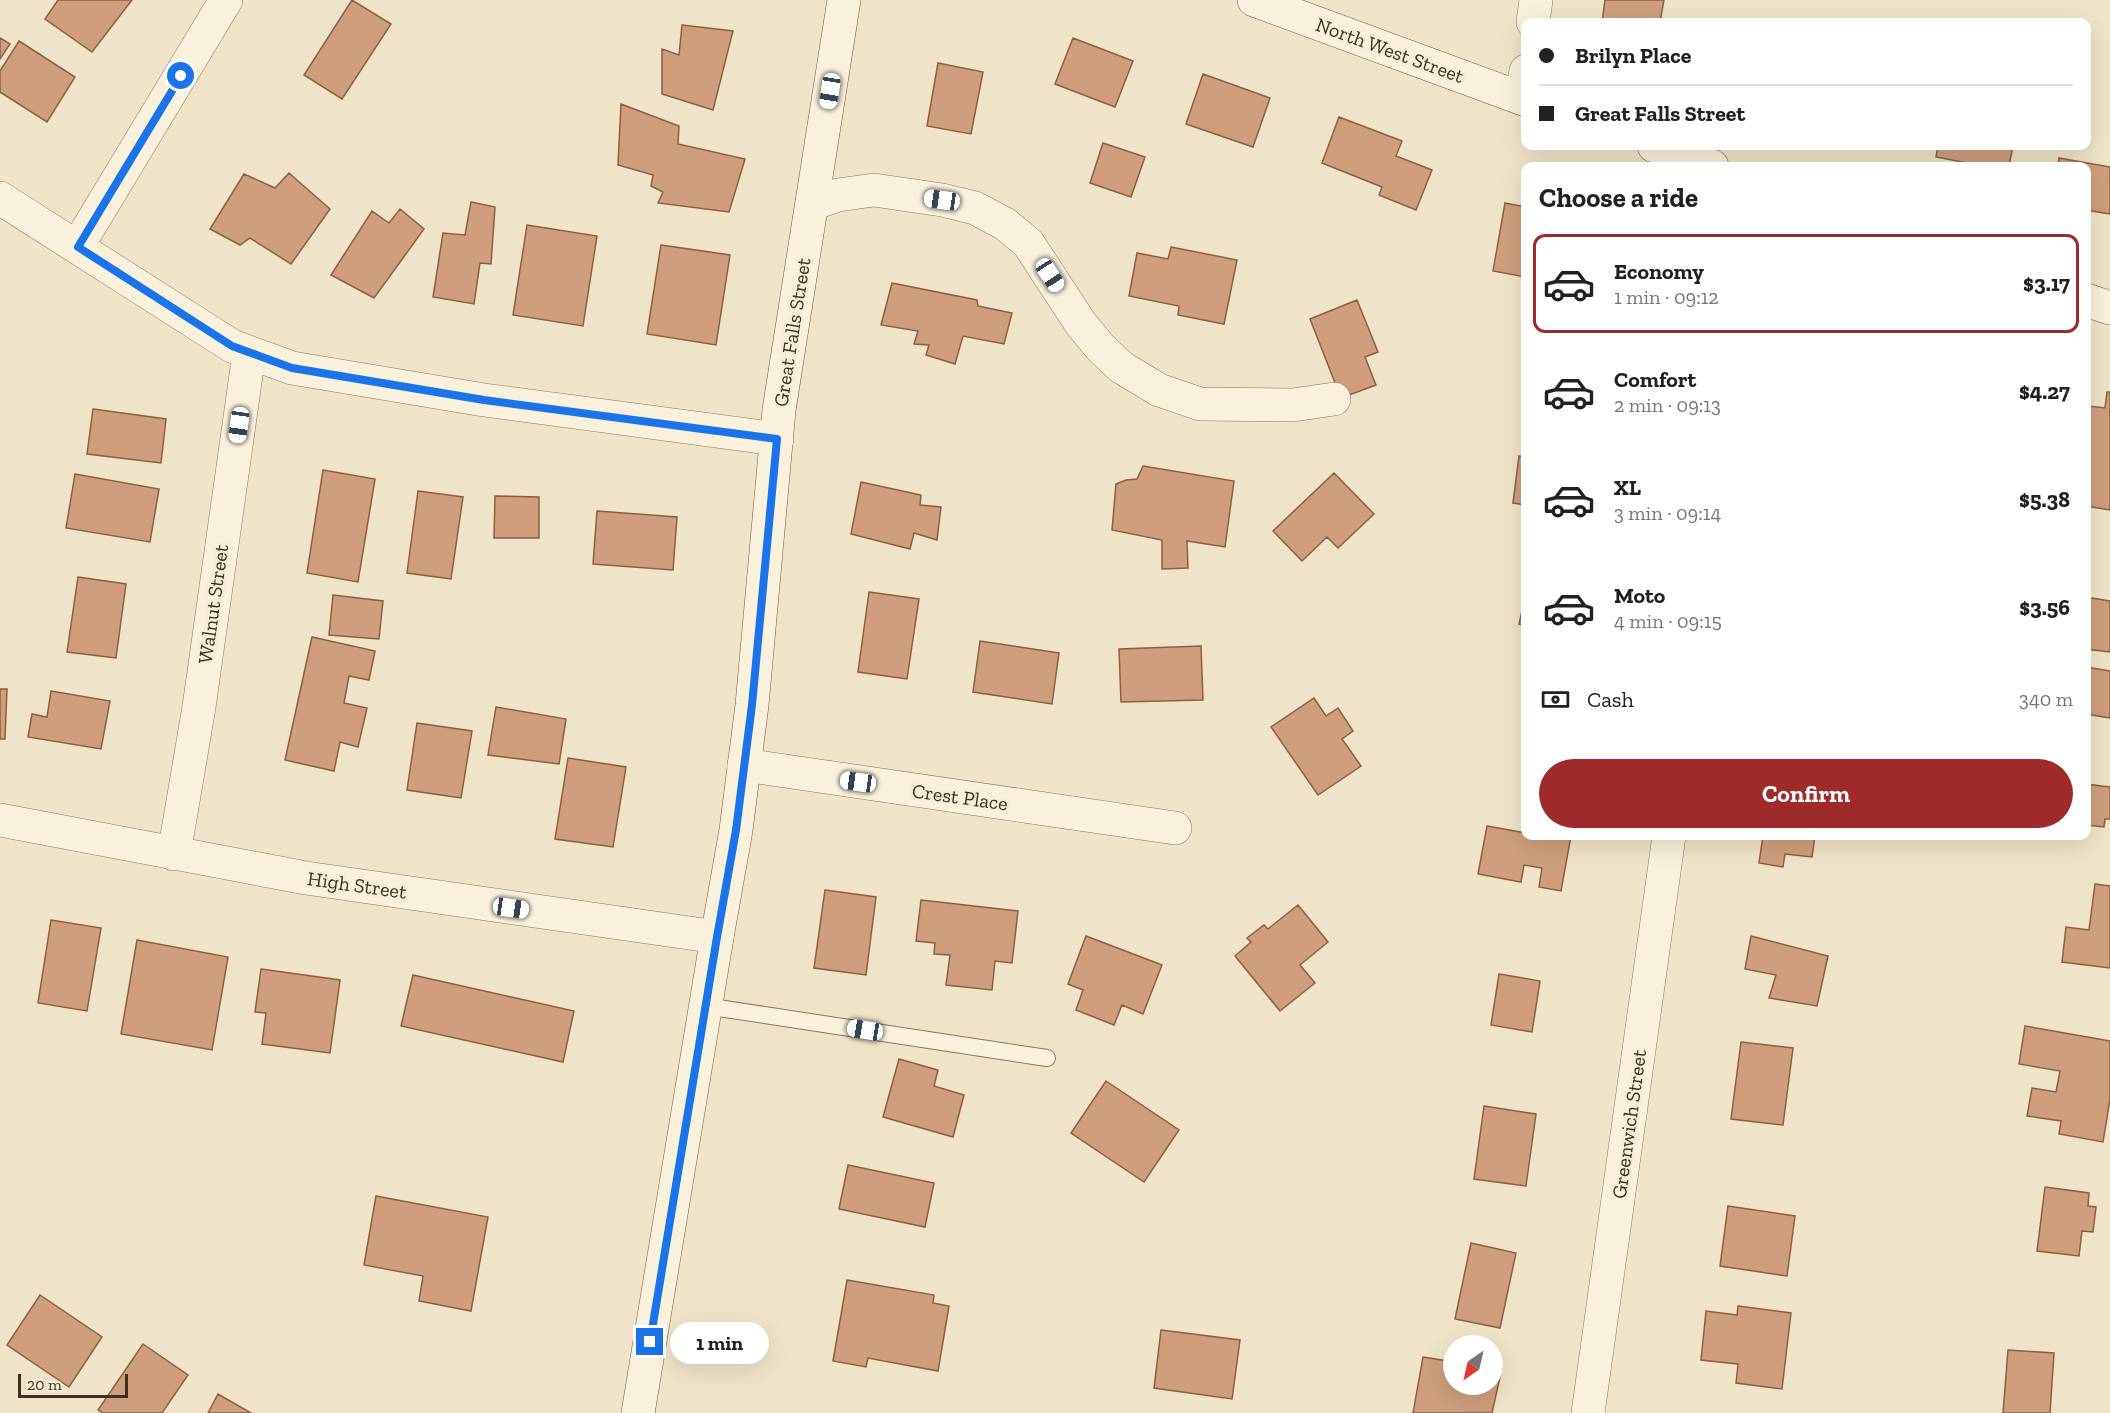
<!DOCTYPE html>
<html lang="en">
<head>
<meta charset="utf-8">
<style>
  body { margin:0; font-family:"Zilla Slab",serif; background:#f6f6f6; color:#202124; height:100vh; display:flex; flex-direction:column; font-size:22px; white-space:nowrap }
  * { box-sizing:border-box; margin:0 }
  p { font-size:20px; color:#757577 }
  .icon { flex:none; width:33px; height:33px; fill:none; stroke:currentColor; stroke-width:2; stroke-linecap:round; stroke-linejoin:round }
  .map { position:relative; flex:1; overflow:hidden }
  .drawer { position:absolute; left:1521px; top:162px; width:570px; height:678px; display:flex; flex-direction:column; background:#fff; border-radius:12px; box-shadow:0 6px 24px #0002 }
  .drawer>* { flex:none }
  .top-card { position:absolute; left:1521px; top:18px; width:570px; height:132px; border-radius:12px; box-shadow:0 6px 24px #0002; display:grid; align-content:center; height:132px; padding:0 18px; background:#fff }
  .needle { width:39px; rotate:214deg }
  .tools { position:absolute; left:1443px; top:1335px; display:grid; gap:12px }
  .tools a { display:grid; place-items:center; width:60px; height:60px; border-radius:50%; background:#fff; box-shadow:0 6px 24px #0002; font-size:30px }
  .scale { position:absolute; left:18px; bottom:15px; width:110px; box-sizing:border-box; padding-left:6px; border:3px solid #3d2e20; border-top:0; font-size:16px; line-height:21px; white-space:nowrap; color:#3d2e20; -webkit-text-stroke:4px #f7eed8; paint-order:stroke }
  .end { position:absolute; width:27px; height:27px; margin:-14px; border:8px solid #1a73e8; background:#fff; box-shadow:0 0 0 3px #fff }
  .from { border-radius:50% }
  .bubble { position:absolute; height:42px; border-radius:21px; background:#fff; box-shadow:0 6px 24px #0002; font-size:20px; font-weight:800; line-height:42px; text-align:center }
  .car { position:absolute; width:18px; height:36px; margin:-18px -9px; border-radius:8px; box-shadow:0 0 4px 2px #0007; background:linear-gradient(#fff 24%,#345 0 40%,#fff 0 76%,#345 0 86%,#fff 0) }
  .top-card b { display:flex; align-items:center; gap:21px; height:57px; font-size:22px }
  .top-card b+b { border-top:2px solid #e0e0e0 }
  .top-card i { width:15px; height:15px; background:#202124 }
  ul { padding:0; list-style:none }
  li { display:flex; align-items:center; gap:18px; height:99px; margin:0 12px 9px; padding:0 6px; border:3px solid transparent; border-radius:12px }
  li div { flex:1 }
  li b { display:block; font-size:22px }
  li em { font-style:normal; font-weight:800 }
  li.active { border-color:#9e2a2b }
  li>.icon { width:54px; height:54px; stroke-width:1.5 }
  h2 { padding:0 18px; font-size:27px; line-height:72px }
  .pay { display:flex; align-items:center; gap:15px; height:66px; padding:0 18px; font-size:22px }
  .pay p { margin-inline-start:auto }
  .primary-button { display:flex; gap:12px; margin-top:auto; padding:12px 18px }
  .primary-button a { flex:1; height:69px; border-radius:36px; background:#9e2a2b; color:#fff; font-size:24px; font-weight:800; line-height:69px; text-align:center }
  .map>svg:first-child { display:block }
  .building { fill:#cf9f7d; stroke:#8d5f41; stroke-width:1.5 }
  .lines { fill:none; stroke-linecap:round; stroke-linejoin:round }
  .service-casing { stroke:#8d765c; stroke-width:18 }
  .minor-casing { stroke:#8d765c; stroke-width:34 }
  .secondary-casing { stroke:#6f573f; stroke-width:34 }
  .service { stroke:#faf1dc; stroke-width:16 }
  .minor { stroke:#faf1dc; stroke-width:33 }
  .secondary { stroke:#faf1dc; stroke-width:33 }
  .route { stroke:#1a73e8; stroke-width:8 }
  .labels { text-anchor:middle; stroke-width:6; stroke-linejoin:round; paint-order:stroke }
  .street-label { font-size:20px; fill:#3d2e20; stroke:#f7eed8 }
</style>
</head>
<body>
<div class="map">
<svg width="2110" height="1413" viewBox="0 0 2110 1413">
  <rect width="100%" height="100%" fill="#f0e4c8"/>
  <!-- building -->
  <path class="building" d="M58,0H132L92,52L45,19Z
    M352,0L391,24L342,99L304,75Z
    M1605,0H1664L1660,22H1602Z
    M682,25L733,31L713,110L662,94V49L679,55Z
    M0,38L10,44L0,59Z
    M1073,38L1133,61L1115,107L1055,84Z
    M19,41L75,77L47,122L0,92V71Z
    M938,63L983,72L971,134L927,126Z
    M1203,74L1270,98L1253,147L1186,124Z
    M621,104L679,126L678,144L745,159L729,212L658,203L663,192L651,186L653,175L618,165Z
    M1339,117L1402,141L1396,156L1432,170L1416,210L1379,195L1382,187L1322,163Z
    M1103,143L1145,157L1131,197L1090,183Z
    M1938,146H2013L2009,166H1983L1936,157Z
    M2059,158L2110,167V214L2086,210V166H2058Z
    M289,173L330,209L291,264L250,238L240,245L210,229L244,174L275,188Z
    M471,202L495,207L491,264L480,263L474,304L433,297L443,233L465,235Z
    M1505,203L1526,207V277L1493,271Z
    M400,209L424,229L374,298L331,275L372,211L389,223Z
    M527,225L597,236L583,326L513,315Z
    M661,245L730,255L716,345L647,334Z
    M1171,247L1237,260L1224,324L1178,315L1179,306L1129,296L1137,253L1168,259Z
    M892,283L977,300L978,306L1012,313L1004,344L963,336L955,364L926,355L929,345L914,344L918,331L881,325Z
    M1357,300L1378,352L1365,357L1376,385L1341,398L1310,319Z
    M2107,392H2110V510L2086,506V424L2089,406L2105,408Z
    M93,409L166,419L161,463L87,454Z
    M1519,456L1526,457V505L1513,503Z
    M1143,466L1234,481L1225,547L1187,541L1188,568L1162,569V540L1112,530L1116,484L1126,480L1137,479Z
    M323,470L375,479L358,582L307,573Z
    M1334,473L1374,514L1338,548L1327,537L1302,561L1273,531Z
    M75,474L159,489L150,542L66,528Z
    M861,482L921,495L920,505L941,507L937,540L914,533L910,549L851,534Z
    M418,491L463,497L451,579L407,573Z
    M495,496L539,497V538H494Z
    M597,511L677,517L673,570L593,564Z
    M78,577L126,584L116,658L67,652Z
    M869,592L919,599L907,679L858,672Z
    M1526,593V625L1519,624Z
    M333,595L383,601L379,639L329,635Z
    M2086,597L2110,601V652L2086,649Z
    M312,637L375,651L369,680L349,676L344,703L367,708L358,747L340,742L334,771L285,760Z
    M980,641L1059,653L1052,704L973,692Z
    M1201,646L1203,700L1121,702L1119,649Z
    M2086,667L2110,671V718L2086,714Z
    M0,689H7L5,739H0Z
    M51,691L110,701L101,749L28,737L32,714L47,717Z
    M1314,698L1326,716L1338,708L1353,731L1342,739L1361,766L1318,795L1271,727Z
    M496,707L566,719L559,764L488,755Z
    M417,723L472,731L461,798L407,790Z
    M568,758L626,767L613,847L555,839Z
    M2086,784L2110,787V819H2105L2104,827L2086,825Z
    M1487,826L1526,833V836H1571L1561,891L1539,887L1542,868L1524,865L1521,882L1478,874Z
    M1763,836H1815L1812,857L1785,854L1783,867L1759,863Z
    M2095,884L2110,886V968L2062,962L2066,927L2089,930Z
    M825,890L876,897L866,975L814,968Z
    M921,900L1018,911L1012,963L995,961L992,990L946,985L950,955L934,954L935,943L916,941Z
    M1298,905L1328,942L1300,965L1315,983L1280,1011L1235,956L1251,942L1247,938L1264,925L1268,929Z
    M51,920L101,928L87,1011L38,1003Z
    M1086,936L1162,965L1143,1014L1122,1005L1114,1025L1076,1010L1083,990L1068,984Z
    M1751,936L1828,956L1817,1006L1769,998L1776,975L1745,969Z
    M137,940L228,957L212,1050L121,1034Z
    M261,969L340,980L330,1053L262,1044L266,1013L255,1012Z
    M1499,974L1540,981L1532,1032L1491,1025Z
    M413,975L574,1011L563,1062L401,1026Z
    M2025,1026L2110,1041V1099L2103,1142L2059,1134L2061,1121L2027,1116L2032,1088L2056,1092L2060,1071L2019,1064Z
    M1741,1042L1793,1048L1783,1125L1731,1119Z
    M899,1059L938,1070L934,1086L964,1095L953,1137L883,1117Z
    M1106,1081L1179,1130L1144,1182L1071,1133Z
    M1484,1106L1536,1114L1526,1186L1474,1179Z
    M848,1165L934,1183L925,1227L839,1209Z
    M2045,1187L2089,1193L2088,1206L2096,1207L2093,1232L2082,1231L2079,1256L2037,1251Z
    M376,1196L488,1217L471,1311L419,1301L423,1276L364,1265Z
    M1728,1206L1795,1216L1787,1276L1720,1266Z
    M1471,1243L1516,1253L1500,1328L1455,1319Z
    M847,1280L934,1295L933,1303L949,1306L938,1371L868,1358L866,1367L833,1361Z
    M40,1295L102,1337L69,1387L7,1345Z
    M1738,1306L1791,1313L1782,1389L1736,1383L1738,1364L1701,1360L1706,1311L1737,1315Z
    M1161,1330L1240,1340L1232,1399L1154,1388Z
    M143,1344L188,1375L162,1413H103L98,1410Z
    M2008,1350L2054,1353L2050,1413H2003Z
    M1423,1357L1454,1362V1384H1492V1367L1502,1368L1492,1413H1413Z
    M218,1394L251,1413H208Z"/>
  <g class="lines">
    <defs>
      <path id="service" d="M705,1006L1047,1058"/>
      <path id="minor" d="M1533,22L1536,0
        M1521,98L1526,71
        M0,198L232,346L292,368L484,400L777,439
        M812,204L838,195L874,190L942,200L975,208L1005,224L1028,243L1081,324L1100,347L1121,367L1159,390L1200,404L1293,405L1334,399
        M77,247L226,0
        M744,765L1175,828
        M0,820L306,878L717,937
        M174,854L199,707L249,354
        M1588,1413L1669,836"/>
      <path id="secondary" d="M1254,0L1526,100
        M1654,146L1712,166
        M2086,300L2110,308
        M638,1413L717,937L736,830L752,705L779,410L844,0"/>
    </defs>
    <!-- service casing -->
    <use href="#service" class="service-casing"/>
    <!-- minor casing -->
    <use href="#minor" class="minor-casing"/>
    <!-- secondary casing -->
    <use href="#secondary" class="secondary-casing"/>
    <!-- service -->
    <use href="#service" class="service"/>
    <!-- minor -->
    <use href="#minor" class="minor"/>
    <!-- secondary -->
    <use href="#secondary" class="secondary"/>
  </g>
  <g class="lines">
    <!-- route -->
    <path class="route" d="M181,76L78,247L232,346L292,368L484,400L777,439L752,705L736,830L717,937L650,1342"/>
  </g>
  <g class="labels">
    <!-- street labels -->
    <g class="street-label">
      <text transform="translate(1390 50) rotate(20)" y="7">North West Street</text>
      <text transform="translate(792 332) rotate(-81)" y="7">Great Falls Street</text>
      <text transform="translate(213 604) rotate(-82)" y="7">Walnut Street</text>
      <text transform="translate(960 797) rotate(8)" y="7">Crest Place</text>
      <text transform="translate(357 885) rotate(8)" y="7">High Street</text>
      <text transform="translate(1629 1124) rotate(-82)" y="7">Greenwich Street</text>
    </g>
  </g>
</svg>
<div class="tools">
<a><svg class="needle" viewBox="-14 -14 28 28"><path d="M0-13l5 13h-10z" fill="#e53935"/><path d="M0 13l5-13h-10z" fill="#757577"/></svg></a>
</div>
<div class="scale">20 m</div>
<i class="end from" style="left:181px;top:76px"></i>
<i class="end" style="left:650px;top:1342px"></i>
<div class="bubble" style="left:670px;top:1322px;width:99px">1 min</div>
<i class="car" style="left:830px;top:91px;rotate:189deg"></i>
<i class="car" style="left:942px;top:200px;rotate:278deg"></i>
<i class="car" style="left:1050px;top:275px;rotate:147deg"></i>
<i class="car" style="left:239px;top:425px;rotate:188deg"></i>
<i class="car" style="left:858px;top:782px;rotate:278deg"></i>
<i class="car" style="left:511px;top:908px;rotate:98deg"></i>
<i class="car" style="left:865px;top:1030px;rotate:279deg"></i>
<div class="top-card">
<b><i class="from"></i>Brilyn Place</b>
<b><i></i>Great Falls Street</b>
</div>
<section class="drawer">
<h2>Choose a ride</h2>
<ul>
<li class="active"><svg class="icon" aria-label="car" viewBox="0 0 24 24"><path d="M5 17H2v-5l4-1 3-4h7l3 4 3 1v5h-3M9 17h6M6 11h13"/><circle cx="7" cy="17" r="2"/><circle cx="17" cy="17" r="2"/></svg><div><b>Economy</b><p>1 min · 09:12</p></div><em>$3.17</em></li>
<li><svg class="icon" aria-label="car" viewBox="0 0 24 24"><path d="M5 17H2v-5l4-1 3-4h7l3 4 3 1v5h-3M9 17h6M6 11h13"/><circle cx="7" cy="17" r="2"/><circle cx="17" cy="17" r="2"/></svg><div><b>Comfort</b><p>2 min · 09:13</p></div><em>$4.27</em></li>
<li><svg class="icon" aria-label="car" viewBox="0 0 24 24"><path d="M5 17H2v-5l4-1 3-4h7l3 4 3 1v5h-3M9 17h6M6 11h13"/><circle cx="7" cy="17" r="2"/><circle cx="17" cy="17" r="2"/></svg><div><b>XL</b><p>3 min · 09:14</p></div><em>$5.38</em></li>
<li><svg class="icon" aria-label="car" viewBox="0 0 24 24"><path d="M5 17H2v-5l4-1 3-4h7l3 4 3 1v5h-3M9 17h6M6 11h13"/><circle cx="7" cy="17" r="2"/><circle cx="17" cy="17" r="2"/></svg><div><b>Moto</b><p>4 min · 09:15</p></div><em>$3.56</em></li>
</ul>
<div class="pay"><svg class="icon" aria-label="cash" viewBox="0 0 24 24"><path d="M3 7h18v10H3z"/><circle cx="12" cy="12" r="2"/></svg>Cash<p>340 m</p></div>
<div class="primary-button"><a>Confirm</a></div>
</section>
</div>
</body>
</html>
